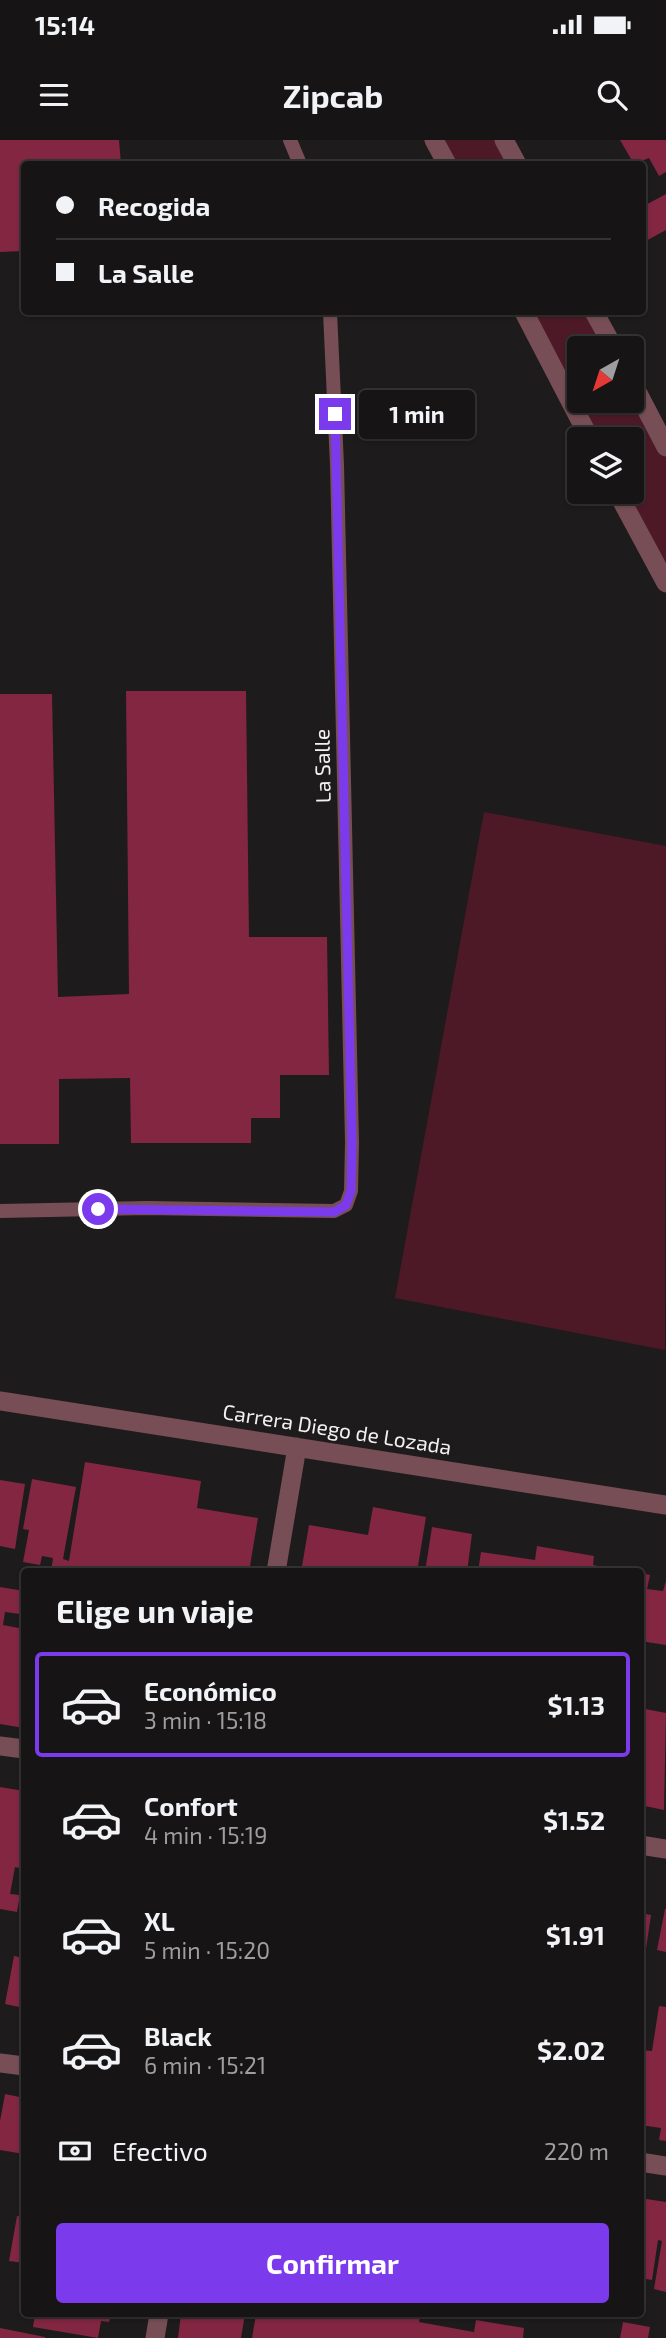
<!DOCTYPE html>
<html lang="es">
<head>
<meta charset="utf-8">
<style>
  body { margin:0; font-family:"Exo 2",sans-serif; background:#1f1d1e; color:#f1f3f6; height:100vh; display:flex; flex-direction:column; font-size:26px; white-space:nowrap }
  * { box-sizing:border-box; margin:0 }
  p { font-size:23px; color:#9e9ea0 }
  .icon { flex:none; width:38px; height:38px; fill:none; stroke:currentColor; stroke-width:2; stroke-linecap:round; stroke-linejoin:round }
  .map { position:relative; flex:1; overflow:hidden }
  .details { position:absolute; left:21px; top:1428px; width:623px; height:749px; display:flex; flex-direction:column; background:#161415; border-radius:7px; box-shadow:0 2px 5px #0004,0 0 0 2px #353334 }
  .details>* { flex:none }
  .hud { position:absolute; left:21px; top:21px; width:625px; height:154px; border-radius:7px; box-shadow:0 2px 5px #0004,0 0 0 2px #353334; display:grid; align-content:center; height:154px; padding:0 35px; background:#161415 }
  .needle { width:46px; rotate:219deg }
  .buttons { position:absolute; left:567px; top:196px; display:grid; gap:14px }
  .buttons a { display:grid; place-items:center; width:77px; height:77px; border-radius:7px; background:#161415; box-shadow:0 2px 5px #0004,0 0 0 2px #353334; font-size:35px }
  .end { position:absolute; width:32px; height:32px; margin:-16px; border:9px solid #7c3aed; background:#fff; box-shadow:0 0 0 4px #fff }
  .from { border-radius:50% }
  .bubble { position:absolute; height:49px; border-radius:7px; background:#161415; box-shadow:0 2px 5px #0004,0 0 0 2px #353334; font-size:23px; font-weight:700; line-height:49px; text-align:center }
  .hud b { display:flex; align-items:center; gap:24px; height:66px; font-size:26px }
  .hud b+b { border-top:2px solid #353334 }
  .hud i { width:18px; height:18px; background:#f1f3f6 }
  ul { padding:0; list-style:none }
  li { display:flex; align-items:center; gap:21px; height:105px; margin:0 14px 10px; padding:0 21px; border:4px solid transparent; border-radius:7px }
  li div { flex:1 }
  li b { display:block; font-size:26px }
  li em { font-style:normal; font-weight:700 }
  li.selected { border-color:#7c3aed }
  li>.icon { width:63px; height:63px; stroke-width:1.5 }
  h2 { padding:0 35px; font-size:32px; line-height:84px }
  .pay { display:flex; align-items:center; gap:18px; height:77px; padding:0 35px; font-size:26px }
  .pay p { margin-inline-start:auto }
  .primary-button { display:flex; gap:14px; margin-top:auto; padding:14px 35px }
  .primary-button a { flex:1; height:80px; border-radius:7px; background:#7c3aed; color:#fff; font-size:28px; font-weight:700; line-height:80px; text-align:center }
  .status { display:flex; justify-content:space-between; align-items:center; height:49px; padding:0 35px; background:#161415; direction:ltr }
  .status svg { height:19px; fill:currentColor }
  header { display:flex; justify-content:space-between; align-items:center; height:91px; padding:0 35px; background:#161415; font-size:32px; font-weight:700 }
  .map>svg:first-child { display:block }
  .green { fill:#4d1927 }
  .building { fill:#822642 }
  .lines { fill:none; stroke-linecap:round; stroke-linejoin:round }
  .service { stroke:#774e56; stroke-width:14 }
  .minor { stroke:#774e56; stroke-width:19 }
  .route { stroke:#7c3aed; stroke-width:9 }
  .labels { text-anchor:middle; stroke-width:5; stroke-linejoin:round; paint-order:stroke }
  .street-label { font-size:21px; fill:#f2f0f1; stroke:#1e1b1c }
</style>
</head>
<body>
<div class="status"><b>15:14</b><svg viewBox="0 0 49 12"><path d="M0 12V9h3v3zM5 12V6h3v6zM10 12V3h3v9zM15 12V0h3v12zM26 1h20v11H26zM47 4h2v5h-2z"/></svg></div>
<header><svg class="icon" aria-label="menu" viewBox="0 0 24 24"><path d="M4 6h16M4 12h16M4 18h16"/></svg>Zipcab<svg class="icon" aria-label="search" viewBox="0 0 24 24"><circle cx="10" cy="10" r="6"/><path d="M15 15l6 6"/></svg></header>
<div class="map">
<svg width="666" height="2198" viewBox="0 0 666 2198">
  <rect width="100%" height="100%" fill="#1e1b1c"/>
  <!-- green -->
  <path class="green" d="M434,0H504L517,24H447Z
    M524,172H594L614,208H579V261H632L666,307V443L617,352H632V299H590Z
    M484,672L666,706L665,1210L395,1158Z"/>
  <!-- building -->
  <path class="building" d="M0,0H119L121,24H24V111L0,112Z
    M620,0H666V32L659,36L649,18L634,24Z
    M666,54V90L642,103V67Z
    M126,551H246L249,797H327L329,935H280V978H251V1003H131L130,938L59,939V1004H0V554H52L58,857L129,854Z
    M85,1322L201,1341L197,1368L258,1378L249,1432H51L53,1418L42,1416L40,1425L23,1422L29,1390L23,1389L32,1339L76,1347L63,1419L69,1421Z
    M0,1340L25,1344L15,1409L0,1406Z
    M373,1367L426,1377L417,1432H301L309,1385L368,1395Z
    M432,1387L472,1394L467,1432H425Z
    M537,1406L594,1416L593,1425L622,1432H478L481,1412L535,1420Z
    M640,1433L650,1435L647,1449L663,1451L666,1441V1505L640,1501Z
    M0,1447L24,1451L20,1474L5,1472L3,1485L24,1489V1588L0,1584Z
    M640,1568L666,1573L664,1670L640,1665Z
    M0,1647L24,1651V1729L15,1727L10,1754L20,1755L17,1772L0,1769Z
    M665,1769H666V1812L657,1810Z
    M640,1773L651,1775L642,1836H640Z
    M14,1816L24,1818V1868L5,1864Z
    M659,1866L666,1867V2001L659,2000L661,1988L640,1985V1910L652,1911Z
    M5,1954L24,1958V2014L0,2010V1981Z
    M640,2058L666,2062V2152L654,2149L662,2101L658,2100L652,2140L640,2138Z
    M17,2076L24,2077V2123L9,2121Z
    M35,2174H111L109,2182L101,2181L98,2198L33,2187Z
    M181,2174H245L241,2198H178Z
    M256,2174H400L420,2177L419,2182L474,2192L476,2180L524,2188L523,2198H252Z
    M623,2182L650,2187L648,2198H620Z
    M0,2188L45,2197V2198H0Z"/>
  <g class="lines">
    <!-- service -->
    <path class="service" d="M290,0L300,24
      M0,1071L147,1068L334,1071L346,1065L351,1051L352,1002L337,325L330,172"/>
    <!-- minor -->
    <path class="minor" d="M434,0L447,24
      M504,0L517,24
      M524,172L590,299
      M594,172L614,208
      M632,242L666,307
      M617,352L666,443
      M0,1261L666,1365
      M276,1432L297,1307
      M0,1606L24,1609
      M640,1705L666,1709
      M0,1923L24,1926
      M640,2022L666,2026
      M155,2198L159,2174"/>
  </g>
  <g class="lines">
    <!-- route -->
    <path class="route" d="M98,1069L334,1072L346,1065L351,1051L352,1002L335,274"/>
  </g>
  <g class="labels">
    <!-- street labels -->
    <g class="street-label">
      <text transform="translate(323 626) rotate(-91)" y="7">La Salle</text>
      <text transform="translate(337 1290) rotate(9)" y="7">Carrera Diego de Lozada</text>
    </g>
  </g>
</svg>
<div class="buttons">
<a><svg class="needle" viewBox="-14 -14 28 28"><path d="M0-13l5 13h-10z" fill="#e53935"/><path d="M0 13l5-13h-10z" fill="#9e9ea0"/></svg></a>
<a><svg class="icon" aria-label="layers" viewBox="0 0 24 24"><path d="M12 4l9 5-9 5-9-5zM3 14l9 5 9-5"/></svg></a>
</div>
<i class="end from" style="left:98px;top:1069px"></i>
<i class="end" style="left:335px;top:274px"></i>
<div class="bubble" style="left:359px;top:250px;width:116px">1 min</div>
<div class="hud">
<b><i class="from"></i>Recogida</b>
<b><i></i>La Salle</b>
</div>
<section class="details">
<h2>Elige un viaje</h2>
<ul>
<li class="selected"><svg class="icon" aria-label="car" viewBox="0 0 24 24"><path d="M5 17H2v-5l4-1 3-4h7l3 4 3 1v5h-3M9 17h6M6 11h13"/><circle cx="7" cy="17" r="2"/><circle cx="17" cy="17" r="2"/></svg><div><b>Económico</b><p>3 min · 15:18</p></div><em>$1.13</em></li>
<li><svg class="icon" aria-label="car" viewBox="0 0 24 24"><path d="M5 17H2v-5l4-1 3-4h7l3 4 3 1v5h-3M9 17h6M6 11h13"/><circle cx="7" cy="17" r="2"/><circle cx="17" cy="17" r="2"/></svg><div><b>Confort</b><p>4 min · 15:19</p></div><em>$1.52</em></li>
<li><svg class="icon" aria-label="car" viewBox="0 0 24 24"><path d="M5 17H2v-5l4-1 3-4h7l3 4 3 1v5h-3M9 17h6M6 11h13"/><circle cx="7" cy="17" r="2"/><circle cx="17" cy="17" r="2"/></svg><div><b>XL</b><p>5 min · 15:20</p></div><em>$1.91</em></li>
<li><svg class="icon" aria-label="car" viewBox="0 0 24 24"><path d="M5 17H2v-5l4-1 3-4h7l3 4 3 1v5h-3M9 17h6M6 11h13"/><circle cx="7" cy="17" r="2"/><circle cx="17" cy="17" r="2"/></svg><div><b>Black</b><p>6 min · 15:21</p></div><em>$2.02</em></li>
</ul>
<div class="pay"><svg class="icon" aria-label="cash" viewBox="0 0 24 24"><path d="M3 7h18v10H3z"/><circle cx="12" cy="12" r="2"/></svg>Efectivo<p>220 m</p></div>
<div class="primary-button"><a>Confirmar</a></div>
</section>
</div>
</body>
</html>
